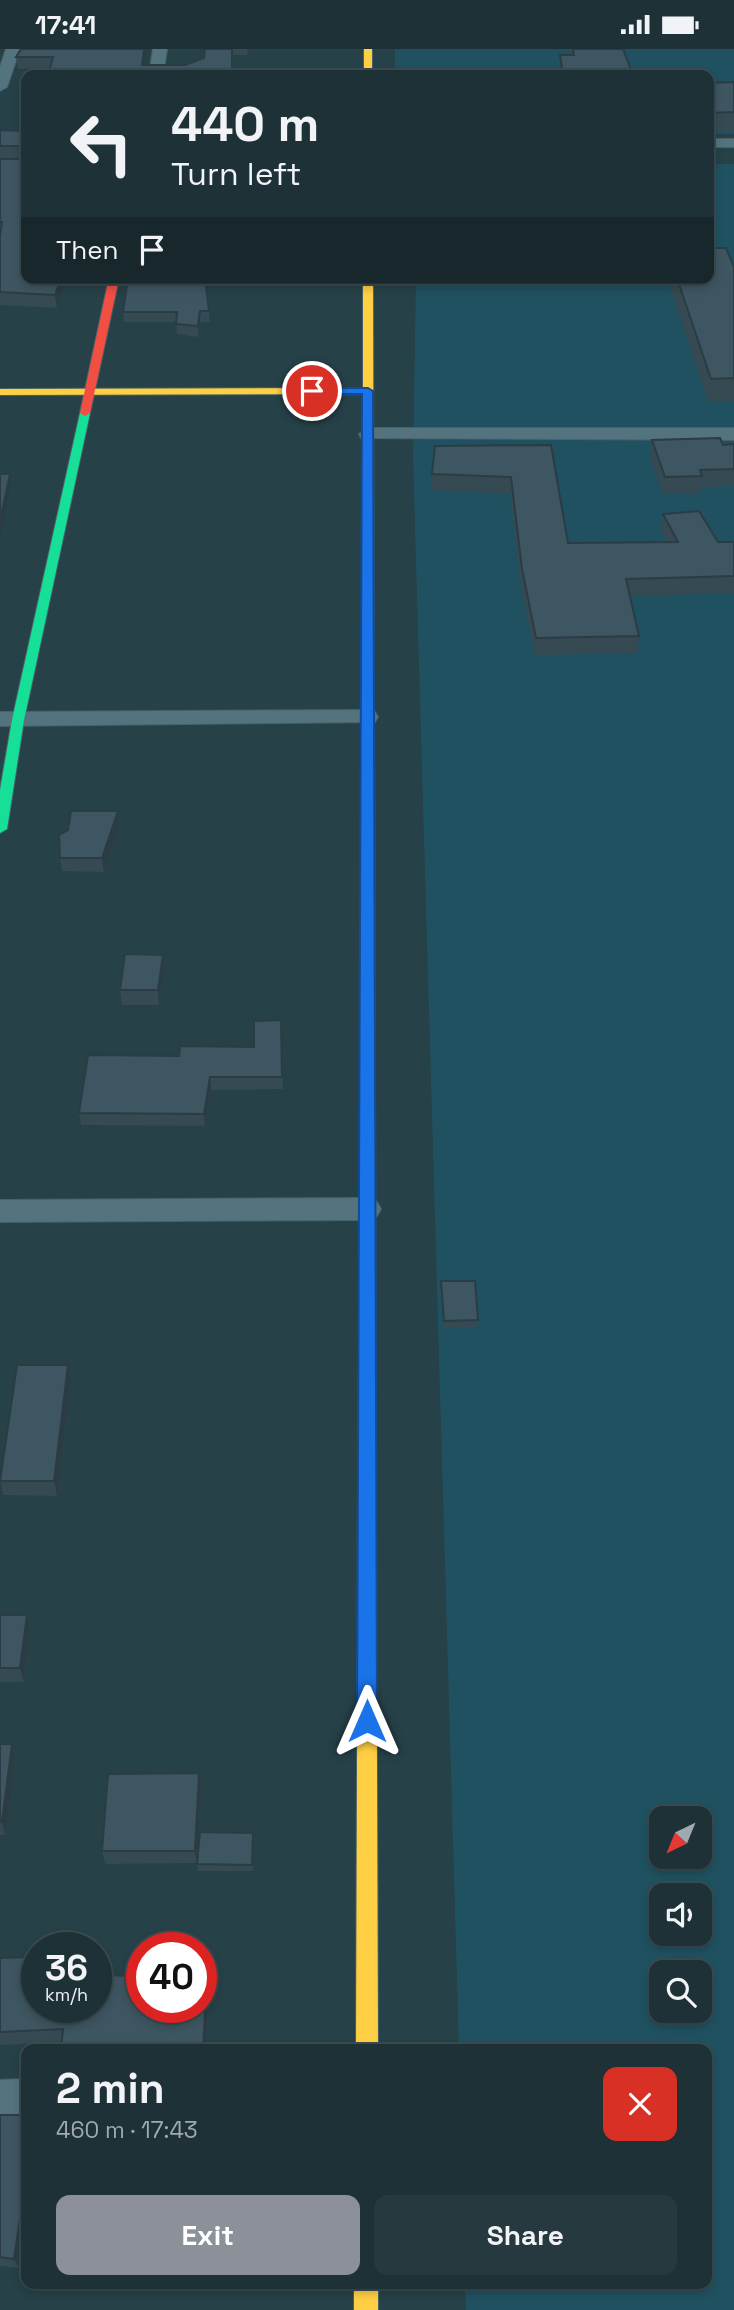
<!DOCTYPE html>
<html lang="en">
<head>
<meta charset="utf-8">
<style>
  body { margin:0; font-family:"Space Grotesk",sans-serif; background:#25393e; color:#f1f3f6; height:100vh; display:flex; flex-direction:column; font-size:26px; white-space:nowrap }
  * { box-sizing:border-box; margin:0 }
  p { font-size:23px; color:#a0a9ad }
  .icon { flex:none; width:38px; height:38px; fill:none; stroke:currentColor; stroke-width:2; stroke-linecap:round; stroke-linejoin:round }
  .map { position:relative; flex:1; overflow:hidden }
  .drawer { position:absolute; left:21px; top:1995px; width:691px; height:245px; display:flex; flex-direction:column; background:#1d3136; border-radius:14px; box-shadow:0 4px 10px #0003,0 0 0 2px #3b4c51 }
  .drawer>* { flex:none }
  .top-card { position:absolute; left:21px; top:21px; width:693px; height:214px; border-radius:14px; box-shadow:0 4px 10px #0003,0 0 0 2px #3b4c51; background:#1d3136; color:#f1f3f6; overflow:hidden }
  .needle { width:46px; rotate:223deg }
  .fabs { position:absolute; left:649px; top:1757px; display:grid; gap:14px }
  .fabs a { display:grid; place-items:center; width:63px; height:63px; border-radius:14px; background:#1d3136; box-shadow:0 4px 10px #0003,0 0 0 2px #3b4c51; font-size:35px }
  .speed { position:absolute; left:21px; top:1883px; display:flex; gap:14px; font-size:35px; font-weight:700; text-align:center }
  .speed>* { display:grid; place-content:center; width:91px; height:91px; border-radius:50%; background:#1d3136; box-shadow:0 4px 10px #0003,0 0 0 2px #3b4c51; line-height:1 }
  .speed small { font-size:18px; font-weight:400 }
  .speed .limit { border:10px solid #d22; background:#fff; color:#111 }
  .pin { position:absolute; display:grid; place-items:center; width:60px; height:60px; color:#fff; margin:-30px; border:4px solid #fff; border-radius:50%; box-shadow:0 2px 7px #0007 }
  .me { position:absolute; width:77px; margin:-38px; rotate:0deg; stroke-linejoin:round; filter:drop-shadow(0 0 5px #0008) }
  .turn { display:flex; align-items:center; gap:24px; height:147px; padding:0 35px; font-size:32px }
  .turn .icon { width:91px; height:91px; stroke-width:2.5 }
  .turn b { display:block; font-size:49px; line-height:60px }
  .then { display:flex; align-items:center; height:66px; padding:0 35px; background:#0003; gap:14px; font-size:26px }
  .round { display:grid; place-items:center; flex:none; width:74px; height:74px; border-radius:14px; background:#25393e }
  .head { display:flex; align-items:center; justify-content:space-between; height:119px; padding:0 35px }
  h1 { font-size:42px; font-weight:800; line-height:52px }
  .cta { display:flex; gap:14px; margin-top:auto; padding:14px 35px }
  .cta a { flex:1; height:80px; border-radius:14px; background:#8c9099; color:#fff; font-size:28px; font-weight:800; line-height:80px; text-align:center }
  .cta a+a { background:#25393e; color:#f1f3f6 }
  .status { display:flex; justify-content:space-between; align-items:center; height:49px; padding:0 35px; background:#1d3136; direction:ltr }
  .status svg { height:19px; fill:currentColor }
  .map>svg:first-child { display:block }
</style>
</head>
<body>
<div class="status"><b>17:41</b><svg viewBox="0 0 49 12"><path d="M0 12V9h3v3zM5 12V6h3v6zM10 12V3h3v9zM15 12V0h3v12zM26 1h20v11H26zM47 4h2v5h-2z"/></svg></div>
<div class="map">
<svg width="734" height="2261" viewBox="0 0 734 2261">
  <rect width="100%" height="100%" fill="#274148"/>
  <g fill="#205160" fill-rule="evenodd">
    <polygon points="395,0 734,0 734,85 709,85 709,26 395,26"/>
    <path d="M709 115H734V2261H466L465 2235H707V2000H459L413 409 416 229H709ZM662 1769H700V1808H662ZM662 1846H700V1885H662ZM662 1923H700V1962H662Z"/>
  </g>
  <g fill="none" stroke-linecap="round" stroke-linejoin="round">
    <g stroke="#496067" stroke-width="2">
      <g id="street">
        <polygon points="6,0 20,0 7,38 0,42 0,18"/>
        <polygon points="153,0 167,0 163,26 149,26"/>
        <rect x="709" y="90" width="25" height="8"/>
        <polygon points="368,379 734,379 734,391 361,389 359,385"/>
        <polygon points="367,661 375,663 378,668 375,673 0,677 0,663"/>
        <polygon points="367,1149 377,1153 381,1160 377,1167 367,1171 0,1173 0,1151"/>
        <polygon points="26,2030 26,2070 0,2071 0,2031"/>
      </g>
    </g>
    <g stroke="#496067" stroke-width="2">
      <g id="fast">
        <polygon points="85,361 90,364 24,671 7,780 0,784 0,741 12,671 80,364"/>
        <polygon points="368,1016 375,1021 376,1439 373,1444 367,1447 361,1444 358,1439 361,1021"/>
      </g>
    </g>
    <g stroke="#496067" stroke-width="2">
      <g id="slow">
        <rect x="364" y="0" width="8" height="26"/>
        <polygon points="363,229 373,229 374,658 368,662 362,658 363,345 0,346 0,340 363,339"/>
        <polygon points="367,1431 373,1434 376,1439 378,2000 356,2000 358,1439 361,1434"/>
        <rect x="354" y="2235" width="24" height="26"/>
      </g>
    </g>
    <g stroke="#496067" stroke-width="2">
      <g id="jam">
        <polygon points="109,229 119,229 90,364 85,367 80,364"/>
        <polygon points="368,654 374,658 375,1021 368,1026 361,1021 362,658"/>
      </g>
    </g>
    <use href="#street" fill="#53737e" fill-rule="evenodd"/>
    <use href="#fast" fill="#16e098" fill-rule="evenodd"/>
    <use href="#slow" fill="#ffcf43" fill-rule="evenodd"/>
    <use href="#jam" fill="#f24e42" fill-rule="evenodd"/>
  </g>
  <g fill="#354a53">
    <polygon points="21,0 144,16 185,16 204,9 205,0 248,0 247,6 233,6 233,26 48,26 50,19 18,20 16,8"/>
    <polygon points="568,0 623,0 633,26 560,26 560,6 569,6"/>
    <polygon points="734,33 734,82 709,82 709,34"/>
    <polygon points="0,81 26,82 26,229 67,229 57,259 0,256 0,110 25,110 25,109 0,109"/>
    <polygon points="734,218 734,352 708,353 667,229 709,229"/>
    <polygon points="128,229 207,229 206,236 210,273 200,273 198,288 177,285 176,273 124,273 123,263"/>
    <polygon points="652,391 723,396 734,395 734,437 701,438 700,444 663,445 650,408"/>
    <polygon points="551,396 568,494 667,493 661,482 663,465 718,493 734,493 734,544 630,547 639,587 637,604 535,606 521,537 510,445 431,441 432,425"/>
    <polygon points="118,762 120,775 104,823 62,822 60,809"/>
    <polygon points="164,921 159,956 122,956 120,941"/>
    <polygon points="281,971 283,1040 211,1041 205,1077 81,1076 79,1064 179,1007 254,998"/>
    <polygon points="441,1232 478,1271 477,1279 444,1279"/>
    <polygon points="68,1316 71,1331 57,1447 3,1446 0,1429"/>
    <polygon points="0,1566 30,1579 24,1633 0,1633"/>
    <polygon points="0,1695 12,1695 16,1708 5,1786 0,1786"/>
    <polygon points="199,1724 201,1737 197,1814 105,1815 102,1802"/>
    <polygon points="253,1784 253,1822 198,1822 197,1815"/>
    <polygon points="0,1909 36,1921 35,1926 209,1940 206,2000 61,2000 61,1993 0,1996"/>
    <polygon points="0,2066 26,2066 26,2165 19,2219 0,2217"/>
  </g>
  <g fill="#2b3c44">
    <polygon points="144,0 147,0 142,26 142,16"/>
    <polygon points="61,229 67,229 57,259 55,246"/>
    <polygon points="200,262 200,273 198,288 198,277"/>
    <polygon points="10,425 11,436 0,490 0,472"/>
    <polygon points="118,762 120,775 104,823 102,809"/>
    <polygon points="163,906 164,921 159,956 158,941"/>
    <polygon points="210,1028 211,1041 205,1077 204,1065"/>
    <polygon points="68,1316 71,1331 57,1447 54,1432"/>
    <polygon points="27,1566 30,1579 24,1633 20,1619"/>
    <polygon points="12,1695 16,1708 5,1786 2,1773"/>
    <polygon points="199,1724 201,1737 197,1814 195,1802"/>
    <polygon points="32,1908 36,1921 35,1939 31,1926"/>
    <polygon points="207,1927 209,1940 206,2000 203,2000"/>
    <polygon points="23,2149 26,2157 26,2165 19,2219 14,2210"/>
  </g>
  <g fill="#3e5661" stroke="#2b3c44" stroke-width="2">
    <polygon points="21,0 144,0 142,16 185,16 204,9 205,0 232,0 232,26 48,26 53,8 16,8"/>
    <polygon points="573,0 623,0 633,26 563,26 560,6 574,6"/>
    <polygon points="734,33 734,63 709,64 709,34"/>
    <polygon points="0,81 26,82 26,99 25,97 0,97"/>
    <polygon points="26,104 26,229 61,229 55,246 0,243 0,187 2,173 0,173 0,110 25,110"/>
    <polygon points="709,199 726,199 734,218 734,329 711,330 677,229 709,229"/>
    <polygon points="128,229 205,229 209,262 200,262 198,277 176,275 177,263 123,263"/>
    <polygon points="720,389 723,396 734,395 734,420 700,421 702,427 665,428 652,391"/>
    <polygon points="551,396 568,494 678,493 663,465 699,462 718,493 734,493 734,527 626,530 639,587 536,589 522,520 511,428 432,425 435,397"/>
    <polygon points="0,425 10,425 0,472"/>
    <polygon points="71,762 118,762 102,809 60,809 59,786 68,781"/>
    <polygon points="125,905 163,906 158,941 120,941"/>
    <polygon points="281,971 282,1028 210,1028 204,1065 79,1064 88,1006 179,1007 180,997 254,998 254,972"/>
    <polygon points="441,1232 475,1232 478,1271 444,1272"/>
    <polygon points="17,1316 68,1316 54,1432 0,1432"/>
    <polygon points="0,1566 27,1566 20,1619 0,1619"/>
    <polygon points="0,1695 12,1695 2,1773 0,1773"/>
    <polygon points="199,1724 195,1802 102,1802 108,1725"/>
    <polygon points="200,1783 253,1784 252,1816 197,1815"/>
    <polygon points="32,1908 31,1926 37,1926 37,1958 96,1958 96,1926 142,1927 142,1958 201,1958 201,1927 207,1927 203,2000 61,2000 63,1980 0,1983 0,1909"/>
    <polygon points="0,2066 26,2066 26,2150 23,2149 14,2210 0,2208"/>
  </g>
  <polygon fill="#1a73e8" stroke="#114b97" stroke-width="2" points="368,339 373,342 377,1672 374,1678 367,1681 360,1678 357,1672 362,345 312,345 307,342 312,339"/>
</svg>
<div class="fabs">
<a><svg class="needle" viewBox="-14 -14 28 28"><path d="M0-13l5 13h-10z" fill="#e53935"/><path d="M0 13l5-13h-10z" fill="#a0a9ad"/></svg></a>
<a><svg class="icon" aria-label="sound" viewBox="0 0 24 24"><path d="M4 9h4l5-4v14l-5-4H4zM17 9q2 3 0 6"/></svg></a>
<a><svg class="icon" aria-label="search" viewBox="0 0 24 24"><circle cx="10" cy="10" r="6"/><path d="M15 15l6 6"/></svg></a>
</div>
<div class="speed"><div>36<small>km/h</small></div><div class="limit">40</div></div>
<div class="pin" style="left:312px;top:342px;background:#d93025"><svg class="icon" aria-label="arrive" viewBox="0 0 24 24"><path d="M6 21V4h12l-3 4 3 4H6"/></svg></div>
<svg class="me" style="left:367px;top:1672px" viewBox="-20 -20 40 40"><path d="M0-17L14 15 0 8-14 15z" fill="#1a73e8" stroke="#fff" stroke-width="4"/></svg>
<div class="top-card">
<div class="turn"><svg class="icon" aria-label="left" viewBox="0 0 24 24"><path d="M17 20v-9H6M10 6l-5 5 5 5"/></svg><div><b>440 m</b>Turn left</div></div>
<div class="then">Then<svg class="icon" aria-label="arrive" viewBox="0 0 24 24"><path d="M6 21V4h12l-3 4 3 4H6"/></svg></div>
</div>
<section class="drawer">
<div class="head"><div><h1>2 min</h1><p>460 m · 17:43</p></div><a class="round" style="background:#d93025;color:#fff"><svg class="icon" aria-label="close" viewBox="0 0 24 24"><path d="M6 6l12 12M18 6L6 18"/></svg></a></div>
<div class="cta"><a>Exit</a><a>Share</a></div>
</section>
</div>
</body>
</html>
